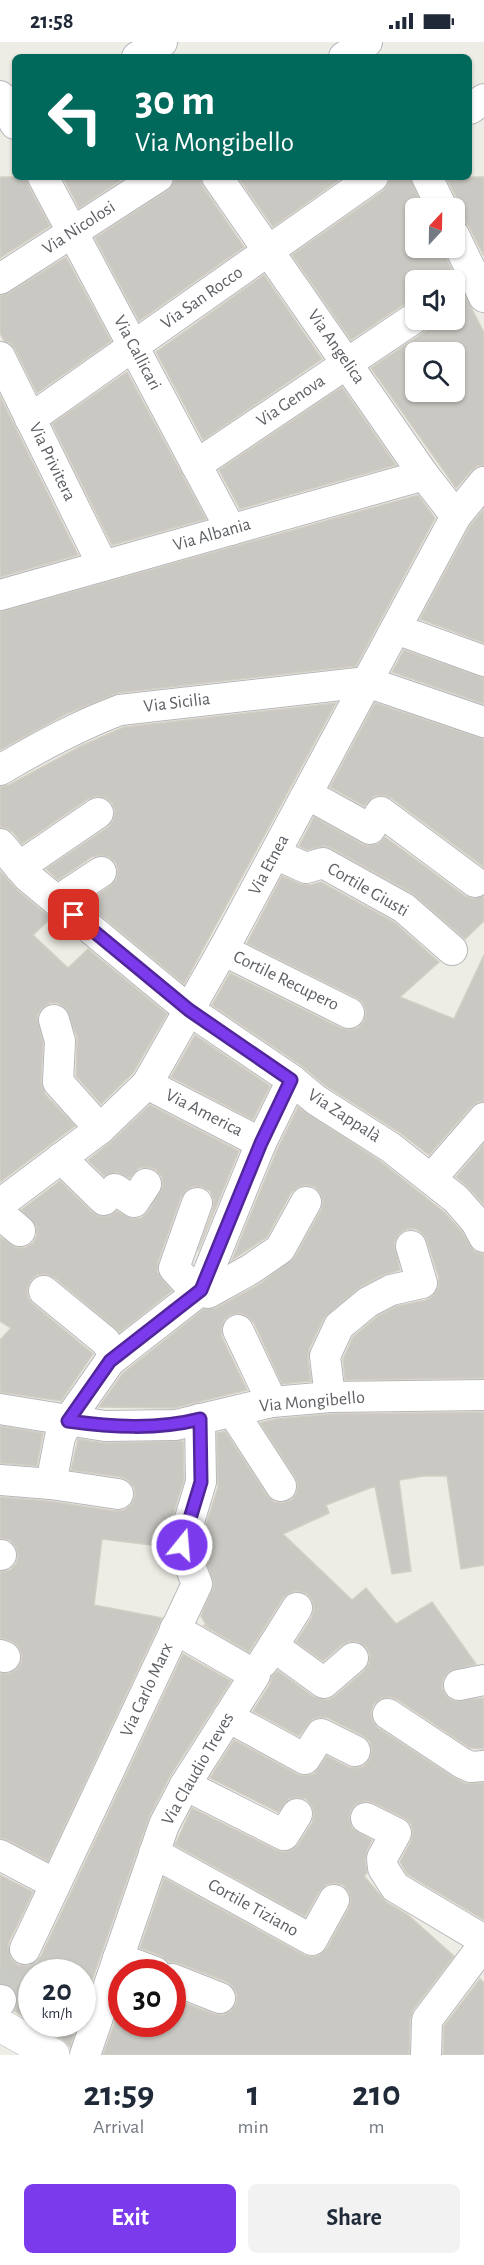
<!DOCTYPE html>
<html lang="en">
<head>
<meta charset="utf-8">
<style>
  body { margin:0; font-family:"Alegreya Sans",sans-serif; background:#f2f2f3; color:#1f2937; height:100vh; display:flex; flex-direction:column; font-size:22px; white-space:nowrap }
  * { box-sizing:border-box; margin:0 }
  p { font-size:20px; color:#747a83 }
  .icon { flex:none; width:33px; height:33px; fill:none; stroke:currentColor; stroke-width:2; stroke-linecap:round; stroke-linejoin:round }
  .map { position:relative; height:2013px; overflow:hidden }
  .drawer { display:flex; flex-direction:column; background:#fff; flex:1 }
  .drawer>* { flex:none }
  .hud { position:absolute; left:12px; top:12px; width:460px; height:126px; border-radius:9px; box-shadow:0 2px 4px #0004; background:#00695c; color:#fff; overflow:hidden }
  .needle { width:39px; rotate:22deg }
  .buttons { position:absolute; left:405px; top:156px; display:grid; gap:12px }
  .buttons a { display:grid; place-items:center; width:60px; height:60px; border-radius:9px; background:#fff; box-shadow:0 2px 4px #0004; font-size:30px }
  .speed { position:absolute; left:18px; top:1917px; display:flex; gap:12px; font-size:30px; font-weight:700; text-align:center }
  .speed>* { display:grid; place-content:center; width:78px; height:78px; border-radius:50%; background:#fff; box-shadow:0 2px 4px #0004; line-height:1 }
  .speed small { font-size:15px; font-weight:400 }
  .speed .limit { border:9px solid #d22; background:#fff; color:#111 }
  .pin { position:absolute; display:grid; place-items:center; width:51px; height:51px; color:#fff; margin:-26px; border-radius:12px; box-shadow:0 3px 9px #0006 }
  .me { position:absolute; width:66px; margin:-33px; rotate:17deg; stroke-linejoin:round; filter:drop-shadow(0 0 4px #0008) }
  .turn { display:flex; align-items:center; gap:21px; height:126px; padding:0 24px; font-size:27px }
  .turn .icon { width:78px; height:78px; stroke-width:2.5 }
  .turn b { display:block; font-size:42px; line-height:51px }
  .eta { display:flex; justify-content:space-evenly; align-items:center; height:102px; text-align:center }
  .eta b { font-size:36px; font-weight:700; line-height:42px }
  .cta { display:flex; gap:12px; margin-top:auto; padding:12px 24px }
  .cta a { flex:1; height:69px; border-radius:9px; background:#7c3aed; color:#fff; font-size:24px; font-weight:700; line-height:69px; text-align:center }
  .cta a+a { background:#f2f2f3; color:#1f2937 }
  .status { display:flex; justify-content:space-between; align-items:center; height:42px; padding:0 30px; background:#fff; direction:ltr }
  .status svg { height:16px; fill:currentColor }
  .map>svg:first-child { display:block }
</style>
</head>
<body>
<div class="status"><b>21:58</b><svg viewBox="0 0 49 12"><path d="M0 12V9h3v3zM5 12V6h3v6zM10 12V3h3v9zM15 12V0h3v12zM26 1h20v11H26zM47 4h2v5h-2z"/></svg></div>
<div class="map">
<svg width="484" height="2013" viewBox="0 0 484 2013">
  <rect width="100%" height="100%" fill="#eeede5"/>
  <g fill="#cac8c2" stroke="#d3cfc4" stroke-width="1.5" fill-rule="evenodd">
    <polygon points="0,135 26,135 28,143 50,184 0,216"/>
    <polygon points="63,135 126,135 79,166"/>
    <polygon points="181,135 200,135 203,145 244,205 139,279 95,196 167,149 174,139"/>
    <polygon points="238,135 343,135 273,185"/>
    <path d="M390 135H410L423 166H416V206H441L484 291V423L477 424 471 429 456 446 371 326 426 289 431 283 433 278H454V238H416V258L406 261 351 298 292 213 383 149 388 143ZM416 310H454V350H416Z"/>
    <polygon points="446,135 484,135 484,214 469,185 464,179 456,176 459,168 458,159"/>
    <polygon points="66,215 111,299 37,351 15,307 10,301 4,299 0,291 0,254 9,251"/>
    <polygon points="264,233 322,317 203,398 156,310"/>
    <polygon points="127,330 206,477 112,503 52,382"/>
    <polygon points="342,345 396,423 240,467 219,428"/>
    <polygon points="0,354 78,513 0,535"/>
    <polygon points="418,453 435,476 356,624 118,651 66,672 0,708 0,570"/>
    <polygon points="484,467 484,601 420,577 470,484"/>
    <polygon points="404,608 484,636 484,662 392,630"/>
    <polygon points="336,661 184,942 86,861 110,844 116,838 118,828 116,821 109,815 101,813 92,815 58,838 46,827 108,785 113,779 115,769 112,761 106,756 97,754 88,757 22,802 13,790 6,786 0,785 0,745 9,743 81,704 124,685"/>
    <polygon points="375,661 484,697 484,825 391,756 382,753 374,754 364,764 330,745"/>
    <polygon points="314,775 362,802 369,804 378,802 385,795 465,854 474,857 484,854 484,879 465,897 412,851 331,806 324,804 307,808 299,804"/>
    <polygon points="0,829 17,848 51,876 33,893 68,926 88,907 167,972 133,1031 101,1062 76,1034 77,995 66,966 58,961 50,961 42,966 37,974 43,1001 41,1040 45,1052 75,1084 0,1140"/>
    <polygon points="282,834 300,842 310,843 321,840 394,880 439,920 400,955 454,977 484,913 484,1059 478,1060 471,1065 429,1113 399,1090 326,1044 302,1024 212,963 230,931 341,986 351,988 358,986 364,979 366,969 363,961 357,956 247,901"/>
    <polygon points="195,993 270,1044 253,1078 171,1035"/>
    <polygon points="150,1063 239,1109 198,1209 213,1167 214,1158 210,1149 202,1145 194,1144 186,1148 181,1155 158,1220 157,1230 172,1249 120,1290 55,1236 46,1232 37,1233 31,1238 27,1246 28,1256 33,1262 93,1312 61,1359 0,1350 0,1298 11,1286 0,1279 0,1195 17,1206 26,1205 33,1201 37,1193 36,1184 21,1168 60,1139 92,1170 99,1174 109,1174 117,1169 133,1177 141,1176 148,1170 163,1144 162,1135 156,1128 148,1125 139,1126 129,1136 117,1130 104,1134 88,1118 112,1099"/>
    <polygon points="298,1065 380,1119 444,1170 462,1190 474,1209 484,1212 484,1336 345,1338 343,1317 353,1295 378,1274 397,1264 426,1258 433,1254 438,1246 439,1236 427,1199 423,1192 416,1187 407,1187 399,1192 394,1201 400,1228 383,1233 360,1245 324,1276 309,1307 308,1316 311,1339 282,1342 254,1281 247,1274 239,1271 230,1273 224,1278 221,1287 222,1295 247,1348 174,1366 99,1365 123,1331 204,1267 216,1266 260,1242 295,1215 321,1168 323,1160 320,1151 315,1145 306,1143 298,1145 291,1151 267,1195 232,1218 277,1108"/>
    <polygon points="484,1102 484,1163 469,1146 456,1135"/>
    <polygon points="484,1370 484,1523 461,1527 447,1434 424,1434 399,1438 411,1529 392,1532 375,1444 326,1463 329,1471 283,1492 352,1558 366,1546 396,1582 432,1560 476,1622 448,1630 443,1637 442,1646 446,1654 454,1659 484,1656 484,1707 470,1706 398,1658 390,1655 380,1657 373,1663 371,1672 373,1680 378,1686 453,1735 465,1741 484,1741 484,1878 407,1832 400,1820 411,1799 413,1790 411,1782 404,1776 374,1761 366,1759 356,1762 351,1768 349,1776 352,1786 372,1798 367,1808 365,1818 367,1831 364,1834 386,1860 408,1873 454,1914 413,1968 410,1978 409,2013 103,2013 122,1960 122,1982 172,1982 172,1956 214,1972 222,1973 231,1969 236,1962 237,1953 233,1945 227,1940 178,1921 169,1920 161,1914 140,1906 164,1836 304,1913 312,1915 320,1913 327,1906 349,1866 351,1858 349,1850 343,1843 334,1841 326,1843 319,1850 305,1875 175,1803 192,1766 276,1808 284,1810 292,1808 298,1803 312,1781 314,1773 312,1764 306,1757 298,1755 289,1757 278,1770 210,1736 234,1698 297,1732 304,1734 314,1732 327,1714 348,1725 357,1726 364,1724 370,1717 372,1709 370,1700 363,1694 328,1676 320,1675 312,1677 299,1694 253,1669 270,1642 272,1634 278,1629 314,1655 328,1658 335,1654 364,1629 369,1622 370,1613 366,1605 358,1600 350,1599 342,1603 323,1619 296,1600 312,1575 314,1567 312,1558 307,1552 297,1549 290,1551 283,1556 249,1610 203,1583 207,1584 201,1574 214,1542 200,1502 218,1445 217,1391 225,1389 267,1453 274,1460 282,1461 291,1458 296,1452 298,1443 295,1435 260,1381 275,1377 331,1372"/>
    <polygon points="0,1384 43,1391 37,1424 0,1421"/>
    <polygon points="78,1397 105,1401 183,1399 184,1438 165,1498 166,1509 172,1526 160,1504 102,1497 94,1563 162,1576 48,1819 8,1798 0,1796 0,1631 8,1632 16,1628 21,1621 22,1613 18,1604 11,1599 0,1596 0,1530 10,1528 16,1522 18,1514 16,1505 10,1498 0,1496 0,1455 49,1459 115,1469 124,1468 131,1463 135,1454 134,1445 128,1438 121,1435 71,1428"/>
    <polygon points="183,1612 231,1639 170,1734 149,1775 82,1967 82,1930 32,1930 32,1979 14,1969 18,1958 16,1949 9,1943 0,1941 0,1833 33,1850 9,1900 8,1908 11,1917 18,1923 27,1924 35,1921 41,1914"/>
    <polygon points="480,1937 484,1941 484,2013 443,2013 444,1984"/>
    <polygon points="35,1982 78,1982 70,2005 62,1997"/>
  </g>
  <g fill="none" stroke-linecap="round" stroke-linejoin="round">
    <polyline stroke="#cacac5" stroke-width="30" stroke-dasharray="30 15" stroke-linecap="butt" points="1,1958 25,1907"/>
    <g stroke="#b5b7bb" stroke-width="32">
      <g id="street">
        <polyline points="137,15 162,0"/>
        <polyline points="344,15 367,0"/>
        <polyline points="0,54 15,82"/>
        <polyline points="470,67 484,57"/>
        <polyline points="43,135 231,488"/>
        <polyline points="217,135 424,433 456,474"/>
        <polyline points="427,135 442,166"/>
        <polyline points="454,193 484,255"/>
        <polyline points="0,237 158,135"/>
        <polyline points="0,315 103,524"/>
        <polyline points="30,377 373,135"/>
        <polyline points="196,423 416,275"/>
        <polyline points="0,553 424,433"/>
        <polyline points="396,587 484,619"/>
        <path d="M0 728C39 705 77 684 120 668L367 640 484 680"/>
        <polyline points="307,752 370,787 381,770 475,840"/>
        <polyline points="0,802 28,835 189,968 292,1038 316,1058 390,1105 456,1157 476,1180 484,1195"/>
        <polyline points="275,812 306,826 323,821 404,866 452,908"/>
        <polyline points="19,825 98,771"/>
        <polyline points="57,859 101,830"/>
        <polyline points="223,908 349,971"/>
        <polyline points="54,978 60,999 58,1040 100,1087"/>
        <polyline points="147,1042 261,1101"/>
        <polyline points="61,1116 104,1158 115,1147 134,1160 146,1142"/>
        <polyline points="431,1137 484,1076"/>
        <polyline points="197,1161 174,1226 197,1251"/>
        <polyline points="0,1162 100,1087 147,1042 223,908 456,474 484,440"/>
        <polyline points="0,1172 20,1189"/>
        <polyline points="201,1248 208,1251 251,1227 280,1207 306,1160"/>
        <polyline points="44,1249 105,1299 116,1314"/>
        <polyline points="238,1288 272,1360"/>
        <polyline points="330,1355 325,1314 339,1284 368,1260 391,1248 422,1241 411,1204"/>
        <polyline points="0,1367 105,1384 176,1383 272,1360 330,1355 484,1353"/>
        <polyline points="233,1370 281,1444"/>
        <polyline points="0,1438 51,1442 60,1395 68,1379 110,1319 201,1248 261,1101 292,1038"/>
        <polyline points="51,1442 118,1452"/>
        <polyline points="0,1513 1,1513"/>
        <polyline points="273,1604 324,1641 353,1616"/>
        <polyline points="0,1613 5,1615"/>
        <polyline points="263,1620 297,1566"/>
        <polyline points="459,1643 484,1638"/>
        <polyline points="388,1672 462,1721 471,1725 484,1724"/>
        <polyline points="228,1675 305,1717 321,1692 355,1709"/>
        <polyline points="185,1743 284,1793 297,1772"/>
        <polyline points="366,1776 396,1791 382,1816 383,1826 395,1845 484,1898"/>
        <polyline points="154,1811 312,1898 334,1858"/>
        <polyline points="0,1813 55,1842"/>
        <polyline points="25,1907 197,1542 182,1503 201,1440 200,1377"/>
        <polyline points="118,1916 155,1930"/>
        <polyline points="172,1937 220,1956"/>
        <polyline points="0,1960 1,1958"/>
        <polyline points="85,2013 164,1783 185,1743 255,1633 175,1587"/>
        <polyline points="426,2013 427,1978 484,1902"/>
      </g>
    </g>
    <g stroke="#b4b7bc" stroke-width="34">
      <polyline id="secondary" points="0,1983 53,2013"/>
    </g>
    <use href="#street" stroke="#fff" stroke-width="30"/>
    <use href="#secondary" stroke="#fff" stroke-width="33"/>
  </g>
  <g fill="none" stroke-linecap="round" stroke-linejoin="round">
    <g stroke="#51269a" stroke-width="15">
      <path id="route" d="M74 873 189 968 291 1038 261 1101 201 1248 110 1319 68 1379C111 1385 157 1388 200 1377L201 1440 182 1503"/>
    </g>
    <use href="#route" stroke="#7c3aed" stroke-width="10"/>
  </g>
  <g text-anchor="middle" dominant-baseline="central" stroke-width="5" stroke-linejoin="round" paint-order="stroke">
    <g font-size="18" fill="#5d6065" stroke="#fff">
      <text transform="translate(79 186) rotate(-33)">Via Nicolosi</text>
      <text transform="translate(202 256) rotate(-35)">Via San Rocco</text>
      <text transform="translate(336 305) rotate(55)">Via Angelica</text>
      <text transform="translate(137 311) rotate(62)">Via Callicari</text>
      <text transform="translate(291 359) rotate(-34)">Via Genova</text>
      <text transform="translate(52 420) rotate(64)">Via Privitera</text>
      <text transform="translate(212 493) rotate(-16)">Via Albania</text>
      <text transform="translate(177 661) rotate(-7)">Via Sicilia</text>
      <text transform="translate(269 823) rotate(-62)">Via Etnea</text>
      <text transform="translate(368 848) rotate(30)">Cortile Giusti</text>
      <text transform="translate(286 939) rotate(26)">Cortile Recupero</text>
      <text transform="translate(204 1071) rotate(27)">Via America</text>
      <text transform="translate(344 1074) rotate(33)">Via Zappalà</text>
      <text transform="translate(312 1360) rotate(-5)">Via Mongibello</text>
      <text transform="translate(147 1648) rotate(-65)">Via Carlo Marx</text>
      <text transform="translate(198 1727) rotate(-60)">Via Claudio Treves</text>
      <text transform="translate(253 1866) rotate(29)">Cortile Tiziano</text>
    </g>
  </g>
</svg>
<div class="buttons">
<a><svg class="needle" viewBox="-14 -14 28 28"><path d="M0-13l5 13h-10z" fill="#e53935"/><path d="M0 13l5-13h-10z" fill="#747a83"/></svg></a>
<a><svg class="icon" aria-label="sound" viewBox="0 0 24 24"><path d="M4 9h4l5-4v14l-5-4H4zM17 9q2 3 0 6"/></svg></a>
<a><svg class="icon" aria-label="search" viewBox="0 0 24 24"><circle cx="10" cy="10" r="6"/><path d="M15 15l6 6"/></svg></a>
</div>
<div class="speed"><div>20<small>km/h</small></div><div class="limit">30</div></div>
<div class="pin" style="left:74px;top:873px;background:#d93025"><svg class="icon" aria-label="arrive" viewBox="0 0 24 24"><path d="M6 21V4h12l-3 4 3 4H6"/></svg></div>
<svg class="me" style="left:182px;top:1503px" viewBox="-20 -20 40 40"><circle r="17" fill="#7c3aed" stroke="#fff" stroke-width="3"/><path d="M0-11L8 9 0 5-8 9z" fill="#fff"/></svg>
<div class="hud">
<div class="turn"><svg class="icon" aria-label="left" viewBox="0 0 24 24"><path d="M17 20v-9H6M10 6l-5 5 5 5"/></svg><div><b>30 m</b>Via Mongibello</div></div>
</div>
</div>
<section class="drawer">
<div class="eta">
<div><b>21:59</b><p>Arrival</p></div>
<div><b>1</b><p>min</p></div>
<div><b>210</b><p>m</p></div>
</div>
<div class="cta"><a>Exit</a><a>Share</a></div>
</section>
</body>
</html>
